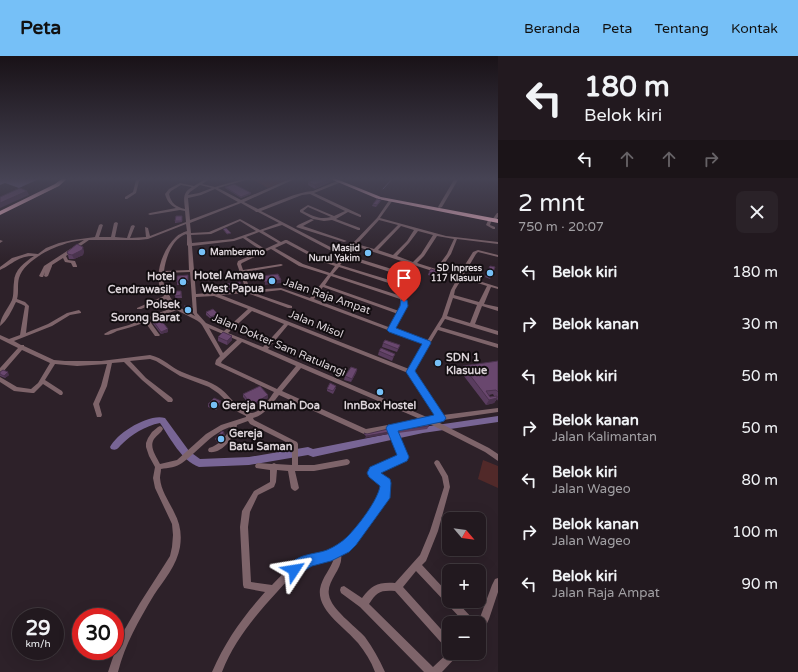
<!DOCTYPE html>
<html lang="id">
<head>
<meta charset="utf-8">
<style>
  body { margin:0; font-family:"Varela Round",sans-serif; background:#2a2228; color:#f1f3f6; height:100vh; display:flex; flex-direction:column; font-size:15px; white-space:nowrap }
  * { box-sizing:border-box; margin:0 }
  p { font-size:13px; color:#a2a0a4 }
  .icon { flex:none; width:22px; height:22px; fill:none; stroke:currentColor; stroke-width:2; stroke-linecap:round; stroke-linejoin:round }
  .map { position:relative; flex:1; overflow:hidden }
  .drawer { display:flex; flex-direction:column; background:#22191f; width:300px }
  .drawer>* { flex:none }
  .banner { background:#22191f; color:#f1f3f6; overflow:hidden }
  .needle { width:26px; rotate:119deg }
  .fabs { position:absolute; left:442px; top:456px; display:grid; gap:8px }
  .fabs a { display:grid; place-items:center; width:44px; height:44px; border-radius:8px; background:#22191f; box-shadow:0 4px 16px #0002,0 0 0 1px #3f383d; font-size:20px }
  .speed { position:absolute; left:12px; top:552px; display:flex; gap:8px; font-size:20px; font-weight:700; text-align:center }
  .speed>* { display:grid; place-content:center; width:52px; height:52px; border-radius:50%; background:#22191f; box-shadow:0 4px 16px #0002,0 0 0 1px #3f383d; line-height:1 }
  .speed small { font-size:10px; font-weight:400 }
  .speed .limit { border:6px solid #d22; background:#fff; color:#111 }
  .pin { position:absolute; display:grid; place-items:center; width:34px; height:34px; color:#fff; margin:-41px -17px; border-radius:50% 50% 50% 0; rotate:-45deg; box-shadow:0 0 4px #0007 }
  .pin .icon { rotate:45deg }
  .me { position:absolute; width:44px; margin:-22px; rotate:57deg; stroke-linejoin:round; filter:drop-shadow(0 0 3px #0008) }
  .turn { display:flex; align-items:center; gap:14px; height:84px; padding:0 20px; font-size:18px }
  .turn .icon { width:52px; height:52px; stroke-width:2.5 }
  .turn b { display:block; font-size:28px; line-height:34px }
  .lanes { display:flex; align-items:center; height:38px; padding:0 20px; background:#0003; justify-content:center; gap:20px; direction:ltr }
  .lanes .off { opacity:.35 }
  .round { display:grid; place-items:center; flex:none; width:42px; height:42px; border-radius:8px; background:#2a2228 }
  .head { display:flex; align-items:center; justify-content:space-between; height:68px; padding:0 20px }
  h1 { font-size:24px; font-weight:600; line-height:30px }
  ul { padding:0; list-style:none }
  li { display:flex; align-items:center; gap:12px; height:52px; padding:0 20px }
  li div { flex:1 }
  li b { display:block; font-size:15px }
  li em { font-style:normal }
  header { display:flex; align-items:center; gap:24px; box-sizing:border-box; height:56px; padding:0 20px; background:#76c0f7; color:#111 }
  header strong { font-size:19px }
  nav { display:flex; gap:22px; margin-inline-start:auto; font-size:14px }
  main { display:flex; flex:1; min-height:0 }
  .map>svg:first-child { display:block }
</style>
</head>
<body>
<header>
<strong>Peta</strong>
<nav><a>Beranda</a><a>Peta</a><a>Tentang</a><a>Kontak</a></nav>
</header>
<main>
<div class="map">
<svg width="498" height="616" viewBox="0 0 498 616">
  <rect width="100%" height="100%" fill="#2d2129"/>
  <g fill="#512929">
    <polygon points="255,122 294,122 268,132 251,123"/>
    <polygon points="483,404 498,410 498,432 478,423"/>
  </g>
  <polygon fill="#786595" points="0,122 41,122 19,132 5,127 0,129"/>
  <g fill="none" stroke-linecap="round" stroke-linejoin="round">
    <polyline stroke="#786595" stroke-width="1" points="383,133 393,122"/>
    <path fill="#786595" fill-rule="evenodd" d="M498 360V366L423 377 313 401 308 399 249 409 199 411C181 404 171 383 160 367 145 370 132 378 121 389 118 392 117 395 111 393L110 391C117 377 149 357 165 362L189 395 200 403 249 401 308 391 313 393 423 371Z"/>
    <g fill="#7e646a" fill-rule="evenodd">
      <polygon points="140,122 145,122 139,125 136,137 127,143 125,143 125,141 133,136 136,124"/>
      <path d="M207 122H211L202 128 215 131 247 122H253L218 132 241 144 292 122H297L244 146 258 153C275 147 296 136 313 135L337 125H339V127L314 137 361 159V161H360L348 156 336 163 360 172V174H358L332 164 324 165 313 163 300 156V154L308 149 334 160 345 155 310 138 302 139 261 155 344 198 353 187 377 162 390 143H391L393 144 380 162 446 180 498 186V188L457 183 451 198 440 214 458 220 473 196 478 194 498 199V201L478 196 476 198 463 220 498 231V233L491 231 484 248 498 251V255L482 250 475 268 498 275V279L445 263 440 271 498 288V292L438 274 413 316 443 359 498 352V356L436 365 489 392 498 398V405L485 396 428 367 395 373 406 401 405 403 377 417C381 419 388 423 388 427 393 447 357 488 341 498 344 513 326 524 329 539 331 553 355 570 365 581 373 592 379 603 385 616H375C371 605 365 596 358 587 346 572 317 555 320 533 322 521 331 513 334 502 325 505 315 505 307 509 295 515 286 526 277 536 255 560 234 585 222 616H212C226 584 242 562 265 536L244 532 243 529 240 471 242 455 254 435 270 426V414L256 412 255 410 256 408 258 407 272 408 274 407 276 408 292 409V389L250 368 248 365 237 369C235 381 222 398 209 396L208 394 209 392C219 389 227 381 230 371 210 378 199 395 182 407 177 411 168 412 161 413 161 416 160 419 160 422 161 435 169 445 174 456 180 467 182 478 180 491 177 509 164 524 154 539 139 564 125 588 118 616H108L112 604 122 578 140 547 165 508 170 500 172 491 173 479 172 468 155 432 153 422 155 411 149 400 146 391V387L148 382 152 376 158 371 160 370 162 371 163 373C161 377 157 379 154 383 149 391 156 400 160 408L177 404 206 378 221 369 246 361V360L238 356 218 337 209 331 180 320 156 305 150 303 130 305 146 322 172 342 173 344 172 346H168L142 324 124 306 112 307 107 330 99 348 102 359 101 361H97L93 348 101 330 107 308 77 310 55 308 45 324 62 335 63 337 62 339H60L43 328 34 337H32L14 335 0 326V321L17 331 31 333 38 327 50 307 22 294 2 317 0 318V312L18 292 0 283V279L9 283 20 279 25 250 21 248 16 246C12 254 7 265 0 270 0 261 8 253 12 244 14 239 13 233 14 226 14 214 25 206 34 200 18 200 13 208 0 214V211L12 202 22 199 28 197 38 198 46 192 59 187 73 184 95 181 99 169 101 168 103 169 99 181H111L114 167 116 166 118 167 115 181 127 182 131 170 133 169 135 170 130 182 146 181 145 171 148 172 150 180 186 166 185 155 180 154 150 159 148 158 150 157 176 152C170 149 167 145 165 138L169 133 180 127 194 130ZM181 129 192 131C182 137 184 143 185 153 176 151 171 147 169 138L171 135ZM200 129 212 132 199 137 188 139 190 136ZM215 133 238 146 190 164 188 142 201 139ZM241 147 255 155 256 156H258L279 167 260 174 240 163 209 176 191 177 190 167ZM308 151 331 161C320 164 313 160 303 155ZM379 164 398 169 374 193 357 188ZM240 165 256 175 233 183 192 187 191 179 211 178ZM186 168 187 175C182 177 179 178 176 181 164 192 156 213 159 228 160 232 162 236 164 240L137 252V253H141L166 243 174 251 146 262H143V263L129 269 111 274 104 278 105 279C110 279 113 277 117 275 127 272 136 270 145 266L155 280H159L160 279 159 278 149 264 177 254C184 259 198 263 202 269L220 300 216 304 215 308 216 309 274 336C270 342 261 356 252 357 241 357 230 340 221 333 210 324 195 322 182 316 170 311 164 302 150 299L101 305H65L54 304 24 290V289H21L14 285 52 270 70 259 81 257V256L79 254 67 257 48 268 26 277 29 250 25 246 17 243C19 236 17 229 19 222 23 207 48 193 62 189 69 186 76 185 84 184L44 210 39 220 41 221H43L45 216 44 220 46 221 48 220 52 210V209L63 202 65 206 71 207 73 211H77V210L75 205 68 204 66 200 89 184H139L148 183ZM282 169 341 200H342L337 208 322 203 287 184H285L281 186 263 175ZM401 170 414 174 407 185 393 199 378 194ZM418 175 433 179 421 198 413 206 397 200 409 187ZM259 176 278 187 265 193 246 181ZM186 178 187 179V189L188 190 189 214 164 215C166 201 172 183 186 178ZM437 180 454 183 447 198 436 213 417 207 424 200ZM243 182 262 195 238 205 237 208 246 234 196 238 192 190 234 185ZM286 187 320 205 335 210 330 217 303 208 275 192ZM355 190 457 223 451 234 442 261 427 285 395 273 406 250 404 242 414 221V220L347 199ZM271 193 299 210 328 219 310 242 281 232 250 234 244 216 281 210 283 209 281 208 243 214 241 208 242 207ZM346 202 409 222 406 229 340 209ZM339 211 404 232 401 240 333 218ZM190 216 193 257 195 260C185 255 176 250 170 241V240C164 235 163 225 163 217ZM331 220 400 243 402 250 399 255 325 229ZM462 222 487 230 479 246 454 239 455 234ZM323 231 398 258 391 272 314 243ZM281 234 425 288 409 313 221 239 247 237 288 252H292V250L254 237ZM214 240 248 253 224 275 206 267 197 257 196 241ZM453 242 477 249 470 267 447 260ZM252 255 284 268 263 291 228 277ZM288 269 408 317 437 360 429 362 268 293ZM209 272 211 273 237 284 223 297ZM242 286 296 310 277 333 221 307 222 305ZM301 312 420 363 366 373 282 335ZM279 339 366 379 389 374 399 400 372 413 370 417 371 419 381 428C381 434 380 438 378 443 371 459 349 486 334 494 330 496 324 496 319 497 313 498 307 500 302 503 290 509 281 520 272 529L251 526 248 471 250 456 258 439 274 431 276 426 277 414 288 415 291 432 293 434 295 435 297 434 299 432 295 415H314L347 409 349 408 350 406 349 404 347 403 314 409H298V388L297 386 254 364 253 362C265 359 272 348 279 339Z"/>
      <polygon points="455,122 459,122 442,151 439,152 438,151"/>
      <polygon points="497,157 498,157 498,161 495,165 493,165 492,164"/>
      <polygon points="489,162 492,163 490,169 495,171 495,173 493,173 486,169"/>
      <polygon points="311,163 314,164 303,170 347,185 344,186 296,171 298,169"/>
      <polygon points="0,184 3,185 0,187"/>
      <path d="M437 404 439 405 448 420 450 431 438 475 426 505 422 509 449 538V545H456L474 564 475 567H465L416 515 403 531 449 582V593L446 592 395 535C380 534 377 536 369 548L433 611 449 596V597H459L457 600 442 616H424L360 551 341 537 340 534 341 531 344 530 362 542C372 529 378 526 395 527L420 499 430 475 444 431 442 421 434 407 435 405Z"/>
      <polygon points="498,522 498,536 489,563 482,578 479,579 478,567 492,529 495,523"/>
    </g>
    <g fill="#fabbcb" fill-rule="evenodd">
      <polygon points="63,122 68,122 59,130 0,159 0,155 55,128"/>
      <polygon points="328,122 334,122 381,141 498,163 498,167 378,143"/>
    </g>
  </g>
  <g fill="#5a3d5f" fill-rule="evenodd">
    <polygon points="333,122 332,125 315,133 308,129 308,126"/>
    <polygon points="225,131 251,138 241,142 225,132"/>
    <polygon points="381,144 380,146 376,151 372,150 373,148"/>
    <polygon points="182,161 182,166 175,167 175,165"/>
    <polygon points="84,195 83,199 74,203 69,203 67,196"/>
    <polygon points="363,196 372,197 369,200 363,198"/>
    <polygon points="490,210 495,211 490,223 485,221"/>
    <polygon points="429,216 436,218 434,221 428,219"/>
    <polygon points="188,219 188,228 177,229 177,226"/>
    <polygon points="219,229 242,230 242,233 220,235"/>
    <polygon points="175,235 181,235 182,242 175,242"/>
    <polygon points="184,250 191,250 191,256 185,253"/>
    <polygon points="206,256 218,260 211,263 206,259"/>
    <polygon points="151,262 168,276 161,278 151,265"/>
    <polygon points="218,281 232,284 227,289 218,285"/>
    <polygon points="383,287 400,289 397,296 382,291"/>
    <polygon points="379,295 395,298 392,305 378,299"/>
    <path d="M498 305V345L497 343 494 347 486 349 460 315 463 310ZM493 338 494 340 490 341 489 339Z"/>
    <polygon points="357,313 356,317 351,326 344,324 345,320"/>
    <polygon points="0,316 9,319 5,322 0,320"/>
    <polygon points="336,332 333,338 327,335 327,333"/>
    <polygon points="243,338 268,342 252,351 243,341"/>
    <polygon points="221,347 216,354 208,351 208,348"/>
    <polygon points="429,370 427,373 398,377 397,374 398,371"/>
  </g>
  <g fill="#4a324d">
    <polygon points="333,122 332,125 315,133 315,129"/>
    <polygon points="27,135 29,139 0,152 0,147"/>
    <polygon points="251,137 251,138 241,142 241,141"/>
    <polygon points="83,191 84,195 83,199 74,203 72,199"/>
    <polygon points="281,224 281,227 265,229 265,226"/>
    <polygon points="218,258 218,260 211,263 211,261"/>
    <polygon points="168,273 168,276 161,278 161,276"/>
    <polygon points="232,280 232,284 227,289 227,285"/>
    <polygon points="357,313 356,317 351,326 352,323"/>
    <polygon points="8,316 9,319 5,322 4,320"/>
    <polygon points="268,339 268,342 252,351 252,349"/>
    <polygon points="497,342 494,347 486,349 489,344"/>
    <polygon points="221,345 221,347 216,354 216,351"/>
    <polygon points="224,376 225,379 217,387 216,384"/>
    <polygon points="389,376 389,378 365,382 366,380"/>
  </g>
  <g fill="#69476e" stroke="#4a324d">
    <polygon points="318,122 322,124 327,122 333,122 315,129 308,126"/>
    <polygon points="234,128 251,137 241,141 225,131"/>
    <polygon points="20,132 27,135 0,147 0,141"/>
    <polygon points="377,143 381,144 377,149 373,148"/>
    <polygon points="176,160 182,160 182,165 175,165"/>
    <polygon points="226,172 231,177 227,178 223,173"/>
    <polygon points="77,188 83,191 82,194 72,199 68,198 67,196"/>
    <polygon points="366,193 373,195 370,198 363,196"/>
    <polygon points="490,210 495,211 492,219 486,218"/>
    <polygon points="431,213 437,215 435,218 429,216"/>
    <polygon points="278,218 281,224 265,226 262,220"/>
    <polygon points="188,219 188,225 177,226 177,220"/>
    <polygon points="240,226 242,230 220,232 219,229"/>
    <polygon points="175,235 181,235 181,239 175,240"/>
    <polygon points="184,250 191,250 191,254"/>
    <polygon points="213,253 218,258 211,261 206,256"/>
    <polygon points="158,260 168,273 161,276 151,262"/>
    <polygon points="223,276 232,280 227,285 218,281"/>
    <polygon points="385,284 400,289 398,293 383,287"/>
    <polygon points="381,292 395,298 393,301 379,295"/>
    <polygon points="498,305 498,336 496,334 486,335 490,341 497,340 497,342 489,344 463,310"/>
    <polygon points="351,311 357,313 352,323 345,320"/>
    <polygon points="3,314 8,316 4,320 0,318 0,316"/>
    <polygon points="330,327 336,330 333,335 327,333"/>
    <polygon points="260,330 268,339 252,349 243,338"/>
    <polygon points="214,342 221,345 216,351 208,348"/>
    <polygon points="427,366 429,370 400,374 398,371"/>
    <polygon points="388,373 389,376 366,380 364,377 367,378"/>
    <polygon points="222,375 224,376 221,381 216,384 215,383"/>
  </g>
  <linearGradient id="sky" x2="0" y2="1"><stop stop-color="#191217"/><stop offset="0.59" stop-color="#464354"/><stop offset="1" stop-color="#464354" stop-opacity="0"/></linearGradient>
  <rect width="498" height="208" fill="url(#sky)"/>
  <path fill="#1a73e8" stroke="#114b97" d="M401 244H407L408 250 396 272 430 285 431 287 415 315 446 362 444 365 441 366 398 375 409 401 407 405 381 417 390 423 391 427 390 442 356 489 349 496 331 505 312 510 294 521 289 519 287 514C294 497 314 499 327 494 334 491 342 486 347 481 358 470 378 444 380 430L369 421 367 417 370 411 397 399 386 372 388 369 434 359 406 316 422 288 389 276 387 274 400 250Z"/>
  <g fill="#76c0f7" stroke="#120d10" stroke-width="1.5">
    <circle cx="202" cy="196" r="4"/>
    <circle cx="368" cy="197" r="4"/>
    <circle cx="490" cy="217" r="4"/>
    <circle cx="272" cy="225" r="4"/>
    <circle cx="183" cy="226" r="4"/>
    <circle cx="188" cy="254" r="4"/>
    <circle cx="438" cy="307" r="4"/>
    <circle cx="380" cy="336" r="4"/>
    <circle cx="214" cy="349" r="4"/>
    <circle cx="221" cy="383" r="4"/>
  </g>
  <g text-anchor="middle" dominant-baseline="central" stroke-width="4" stroke-linejoin="round" paint-order="stroke">
    <g font-size="9" font-weight="bold" fill="#dcd4d9" stroke="#120d10" text-anchor="end">
      <text x="360" y="192">Masjid<tspan x="360" dy="10">Nurul Yakim</tspan></text>
      <text x="210" y="196" text-anchor="start">Mamberamo</text>
      <text x="482" y="212">SD Inpress<tspan x="482" dy="10">117 Klasuur</tspan></text>
    </g>
    <g font-size="11" font-weight="bold" fill="#dcd4d9" stroke="#120d10" text-anchor="end">
      <text x="264" y="219">Hotel Amawa<tspan x="264" dy="13">West Papua</tspan></text>
      <text x="175" y="220">Hotel<tspan x="175" dy="13">Cendrawasih</tspan></text>
      <text x="180" y="248">Polsek<tspan x="180" dy="13">Sorong Barat</tspan></text>
      <text x="446" y="301" text-anchor="start">SDN 1<tspan x="446" dy="13">Klasuue</tspan></text>
      <text x="222" y="349" text-anchor="start">Gereja Rumah Doa</text>
      <text x="380" y="349" text-anchor="middle">InnBox Hostel</text>
      <text x="229" y="377" text-anchor="start">Gereja<tspan x="229" dy="13">Batu Saman</tspan></text>
    </g>
    <g font-size="11" fill="#dcd4d9" stroke="#120d10">
      <text transform="translate(327 240) rotate(19)">Jalan Raja Ampat</text>
      <text transform="translate(316 268) rotate(22)">Jalan Misol</text>
      <text transform="translate(279 289) rotate(23)">Jalan Dokter Sam Ratulangi</text>
    </g>
  </g>
</svg>
<div class="fabs">
<a><svg class="needle" viewBox="-14 -14 28 28"><path d="M0-13l5 13h-10z" fill="#e53935"/><path d="M0 13l5-13h-10z" fill="#a2a0a4"/></svg></a>
<a>+</a>
<a>−</a>
</div>
<div class="speed"><div>29<small>km/h</small></div><div class="limit">30</div></div>
<div class="pin" style="left:404px;top:246px;background:#d93025"><svg class="icon" aria-label="arrive" viewBox="0 0 24 24"><path d="M6 21V4h12l-3 4 3 4H6"/></svg></div>
<svg class="me" style="left:294px;top:514px" viewBox="-20 -20 40 40"><path d="M0-17L14 15 0 8-14 15z" fill="#1a73e8" stroke="#fff" stroke-width="4"/></svg>
</div>
<section class="drawer">
<div class="banner">
<div class="turn"><svg class="icon" aria-label="left" viewBox="0 0 24 24"><path d="M17 20v-9H6M10 6l-5 5 5 5"/></svg><div><b>180 m</b>Belok kiri</div></div>
<div class="lanes"><svg class="icon" aria-label="left" viewBox="0 0 24 24"><path d="M17 20v-9H6M10 6l-5 5 5 5"/></svg><svg class="icon off" aria-label="ahead" viewBox="0 0 24 24"><path d="M12 20V5M6 11l6-6 6 6"/></svg><svg class="icon off" aria-label="ahead" viewBox="0 0 24 24"><path d="M12 20V5M6 11l6-6 6 6"/></svg><svg class="icon off" aria-label="right" viewBox="0 0 24 24"><path d="M7 20v-9h11M14 6l5 5-5 5"/></svg></div>
</div>
<div class="head"><div><h1>2 mnt</h1><p>750 m · 20:07</p></div><a class="round"><svg class="icon" aria-label="close" viewBox="0 0 24 24"><path d="M6 6l12 12M18 6L6 18"/></svg></a></div>
<ul>
<li><svg class="icon" aria-label="left" viewBox="0 0 24 24"><path d="M17 20v-9H6M10 6l-5 5 5 5"/></svg><div><b>Belok kiri</b></div><em>180 m</em></li>
<li><svg class="icon" aria-label="right" viewBox="0 0 24 24"><path d="M7 20v-9h11M14 6l5 5-5 5"/></svg><div><b>Belok kanan</b></div><em>30 m</em></li>
<li><svg class="icon" aria-label="left" viewBox="0 0 24 24"><path d="M17 20v-9H6M10 6l-5 5 5 5"/></svg><div><b>Belok kiri</b></div><em>50 m</em></li>
<li><svg class="icon" aria-label="right" viewBox="0 0 24 24"><path d="M7 20v-9h11M14 6l5 5-5 5"/></svg><div><b>Belok kanan</b><p>Jalan Kalimantan</p></div><em>50 m</em></li>
<li><svg class="icon" aria-label="left" viewBox="0 0 24 24"><path d="M17 20v-9H6M10 6l-5 5 5 5"/></svg><div><b>Belok kiri</b><p>Jalan Wageo</p></div><em>80 m</em></li>
<li><svg class="icon" aria-label="right" viewBox="0 0 24 24"><path d="M7 20v-9h11M14 6l5 5-5 5"/></svg><div><b>Belok kanan</b><p>Jalan Wageo</p></div><em>100 m</em></li>
<li><svg class="icon" aria-label="left" viewBox="0 0 24 24"><path d="M17 20v-9H6M10 6l-5 5 5 5"/></svg><div><b>Belok kiri</b><p>Jalan Raja Ampat</p></div><em>90 m</em></li>
</ul>
</section>
</main>
</body>
</html>
